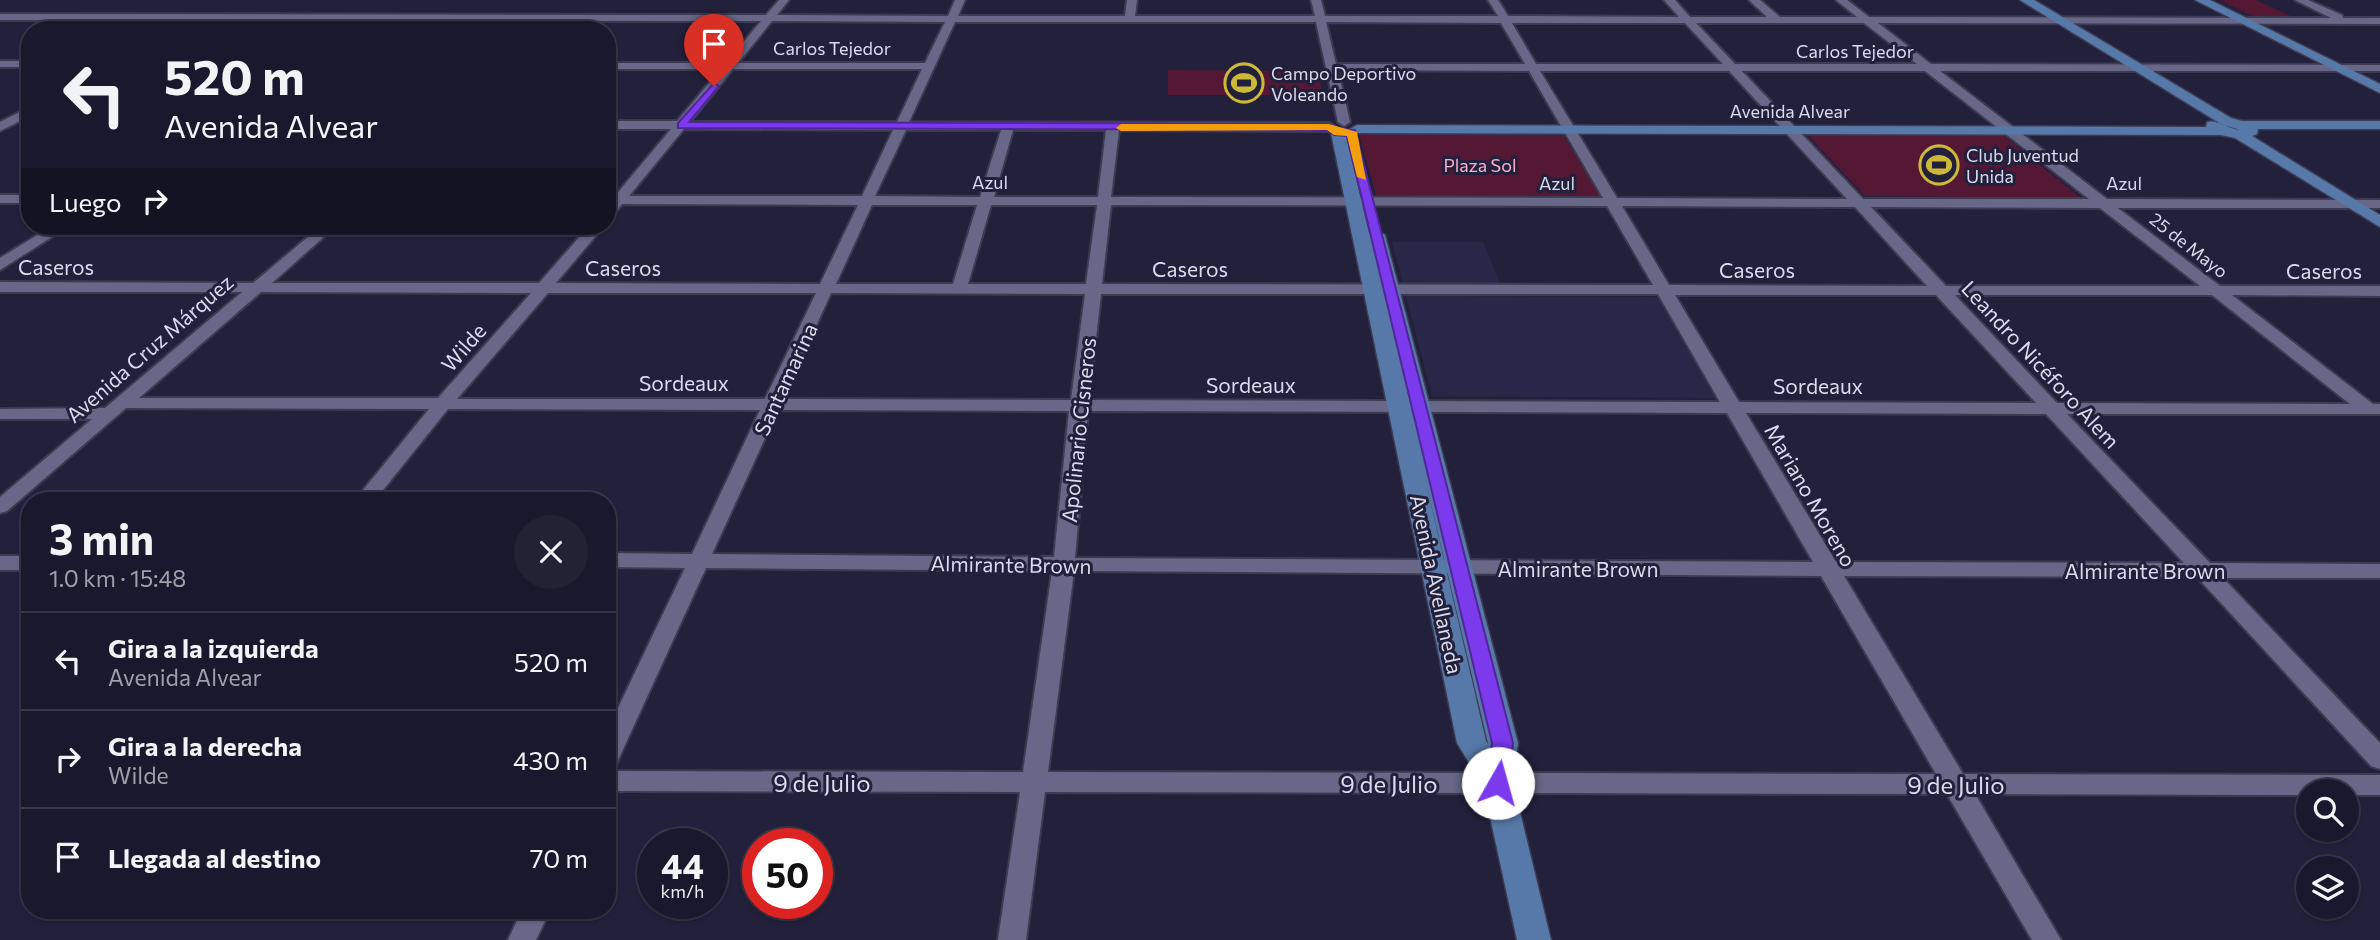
<!DOCTYPE html>
<html lang="es">
<head>
<meta charset="utf-8">
<style>
  body { margin:0; font-family:Commissioner,sans-serif; background:#232134; color:#f1f3f6; height:100vh; display:flex; flex-direction:column; font-size:26px; white-space:nowrap }
  * { box-sizing:border-box; margin:0 }
  p { font-size:23px; color:#9fa0a9 }
  .icon { flex:none; width:38px; height:38px; fill:none; stroke:currentColor; stroke-width:2; stroke-linecap:round; stroke-linejoin:round }
  .map { position:relative; flex:1; overflow:hidden }
  .panel { position:absolute; left:21px; top:492px; width:595px; height:427px; display:flex; flex-direction:column; background:#1a182c; border-radius:28px; box-shadow:0 2px 5px #0004,0 0 0 2px #383748 }
  .panel>* { flex:none }
  .hud { position:absolute; left:21px; top:21px; width:595px; height:214px; border-radius:28px; box-shadow:0 2px 5px #0004,0 0 0 2px #383748; background:#1a182c; color:#f1f3f6; overflow:hidden }
  .controls { position:absolute; left:2296px; top:779px; display:grid; gap:14px }
  .controls a { display:grid; place-items:center; width:63px; height:63px; border-radius:50%; background:#1a182c; box-shadow:0 2px 5px #0004,0 0 0 2px #383748; font-size:35px }
  .speed { position:absolute; left:637px; top:828px; display:flex; gap:14px; font-size:35px; font-weight:700; text-align:center }
  .speed>* { display:grid; place-content:center; width:91px; height:91px; border-radius:50%; background:#1a182c; box-shadow:0 2px 5px #0004,0 0 0 2px #383748; line-height:1 }
  .speed small { font-size:18px; font-weight:400 }
  .speed .limit { border:10px solid #d22; background:#fff; color:#111 }
  .pin { position:absolute; display:grid; place-items:center; width:60px; height:60px; color:#fff; margin:-72px -30px; border-radius:50% 50% 50% 0; rotate:-45deg; box-shadow:0 0 7px #0007 }
  .pin .icon { rotate:45deg }
  .me { position:absolute; width:77px; margin:-38px; rotate:7deg; stroke-linejoin:round; filter:drop-shadow(0 0 5px #0008) }
  .turn { display:flex; align-items:center; gap:24px; height:147px; padding:0 28px; font-size:32px }
  .turn .icon { width:91px; height:91px; stroke-width:2.5 }
  .turn b { display:block; font-size:49px; line-height:60px }
  .then { display:flex; align-items:center; height:66px; padding:0 28px; background:#0003; gap:14px; font-size:26px }
  .round { display:grid; place-items:center; flex:none; width:74px; height:74px; border-radius:37px; background:#232134 }
  .summary { display:flex; align-items:center; justify-content:space-between; height:119px; padding:0 28px }
  h1 { font-size:42px; font-weight:700; line-height:52px }
  ul { padding:0; list-style:none }
  li { display:flex; align-items:center; gap:21px; height:98px; padding:0 28px; border-top:2px solid #383748 }
  li div { flex:1 }
  li b { display:block; font-size:26px }
  li em { font-style:normal }
  .map>svg:first-child { display:block }
</style>
</head>
<body>
<div class="map">
<svg width="2380" height="940" viewBox="0 0 2380 940">
  <rect width="100%" height="100%" fill="#22203b"/>
  <g fill="#292748">
    <polygon points="1392,242 1483,242 1501,286 1404,286"/>
    <polygon points="1406,296 1657,297 1715,398 1432,396"/>
  </g>
  <g fill="#541834">
    <polygon points="2220,0 2256,0 2295,18 2257,18"/>
    <polygon points="1168,70 1317,71 1323,95 1168,95"/>
    <polygon points="1371,131 1562,133 1602,199 1377,197 1359,135"/>
    <polygon points="1806,133 2003,135 2081,198 1865,196"/>
  </g>
  <g fill="none" stroke-linecap="round" stroke-linejoin="round">
    <g stroke="#3d3b52" stroke-width="4">
      <g id="minor">
        <path d="M779 0H789L777 15 948 16 955 0H965L958 16H1125L1127 0H1137L1135 16H1315L1311 0H1321L1325 16H1498L1488 0H1498L1508 16 1679 17 1664 0H1675L1690 17H1767L1749 0H1760L1780 17H1857L1836 0H1847L1869 17 2331 18 2295 0H2308L2342 15 2343 18H2380V24L1878 23 1931 64 2380 65V71H1940L2107 199 2380 200V208H2118L2220 286H2380V296L2232 295 2373 404H2380V414H2067L2210 563 2380 564V578H2223L2380 743V769L2371 766 2197 577 1844 576 1963 774 2380 775V795H2347V791H2308V795L1975 794 2061 940H2032L1947 794 1045 792 1026 940H998L1020 792 607 791V771L1023 772 1052 571 706 568 619 758 616 765 607 768V731L685 568 607 567V553L692 554 760 410 448 409 375 500H355L429 409 126 408 7 511 0 513V497L92 419H0V409L105 408 242 292H0V282L253 283 321 226H336L272 283H539L589 226H604L556 283 820 284 858 205 622 204 612 217 607 218V196H615L671 129H607V121H677L721 69H607V63H726L761 21 0 20V14L766 15ZM772 21 945 22 925 63H738ZM955 22H1316L1338 122 1344 126 1350 122 1338 70 1529 71 1603 198 1111 197 1119 130 1329 131 1335 127 1329 123 909 122ZM1326 22 1501 23 1525 64H1336ZM1512 23H1685L1723 64H1536ZM1696 23H1864L1917 64H1735ZM733 69H922L897 122H690ZM1540 71H1729L1847 199 1617 198ZM1742 71H1925L2089 199H1863ZM684 129 893 130 862 196H629ZM906 130H1001L980 197 875 196ZM1013 130H1106L1098 197H994ZM872 205H977L953 284H836ZM991 205H1097L1086 284H968ZM1111 205 1607 206 1653 285 1102 284ZM1622 206 1855 207 1927 286 1669 285ZM1871 207 2100 208 2200 286H1946ZM261 292 531 293 438 398H139ZM548 293H816L765 399H457ZM831 293 1085 294 1071 400 783 399ZM1101 294H1658L1720 402 1089 400ZM1675 295H1936L2036 403 1739 402ZM1955 295H2212L2350 404 2057 403ZM778 410 1069 411 1054 557 712 554ZM1088 411 1727 413 1813 562 1075 558ZM1746 413 2046 414 2184 563 1836 562ZM1074 571 1821 576 1936 774 1048 772Z"/>
        <rect x="0" y="61" width="30" height="6"/>
        <polygon points="30,107 30,116 0,131 0,122"/>
        <rect x="0" y="195" width="30" height="8"/>
        <polygon points="52,226 69,226 0,270 0,258"/>
        <rect x="0" y="556" width="30" height="14"/>
        <polygon points="522,910 550,910 536,940 508,940"/>
      </g>
    </g>
    <g stroke="#3d3b52" stroke-width="3">
      <g id="major">
        <path d="M2020 0H2034L2231 118 2242 121H2380V129H2258L2257 134 2252 136 2380 215V227L2235 138 2221 135 1357 133 1350 129 1357 125 2206 127 2207 122C2218 119 2228 129 2240 130L2221 124Z"/>
        <polygon points="2195,0 2210,0 2380,84 2380,93"/>
        <path d="M1338 129 1345 133 1369 233 1376 230 1385 235 1518 743 1513 783 1551 940H1517L1483 785 1457 743 1331 133ZM1424 474 1488 743V744L1486 741Z"/>
      </g>
    </g>
    <use href="#minor" fill="#686787" fill-rule="evenodd"/>
    <use href="#major" fill="#5779a9" fill-rule="evenodd"/>
  </g>
  <polygon fill="#7c3aed" stroke="#51269a" stroke-width="2" points="714,83 719,86 689,122 1329,124 1340,129 1355,130 1513,743 1508,783 1505,789 1498,792 1490,789 1487,783 1492,743 1347,136 1334,135 1327,130 678,128 678,123"/>
  <polygon fill="#f59e0b" points="1329,124 1357,132 1366,180 1357,177 1347,136 1334,135 1327,130 1121,131 1116,128 1121,124"/>
  <defs>
    <g id="stadium-ring" transform="scale(2.0125)"><circle r="9.5" fill="#22203b" stroke="#cdb938" stroke-width="1.5"/><path d="M0-5a6.5 5 0 1 0 0 10a6.5 5 0 1 0 0-10ZM-3.5-1.8h7v3.6h-7Z" fill="#cdb938"/></g>
  </defs>
  <g fill-rule="evenodd">
    <use href="#stadium-ring" x="1244" y="83"/>
    <use href="#stadium-ring" x="1939" y="165"/>
  </g>
  <g text-anchor="middle" dominant-baseline="central" stroke-width="6" stroke-linejoin="round" paint-order="stroke">
    <g font-size="18" fill="#dadbed" stroke="#22203b">
      <text x="832" y="48">Carlos Tejedor</text>
      <text x="1855" y="51">Carlos Tejedor</text>
      <text x="1790" y="111">Avenida Alvear</text>
      <text x="990" y="182">Azul</text>
      <text x="1557" y="183">Azul</text>
      <text x="2124" y="183">Azul</text>
      <text transform="translate(2189 245) rotate(38)">25 de Mayo</text>
    </g>
    <g font-size="18" fill="#dadbed" stroke="#22203b" text-anchor="start">
      <text x="1271" y="73">Campo Deportivo<tspan x="1271" dy="21">Voleando</tspan></text>
      <text x="1966" y="155">Club Juventud<tspan x="1966" dy="21">Unida</tspan></text>
    </g>
    <g font-size="18" fill="#faafcb" stroke="#22203b">
      <text x="1480" y="165">Plaza Sol</text>
    </g>
    <g font-size="21" fill="#dadbed" stroke="#22203b">
      <text x="56" y="266">Caseros</text>
      <text x="623" y="267">Caseros</text>
      <text x="1190" y="268">Caseros</text>
      <text x="1757" y="269">Caseros</text>
      <text x="2324" y="270">Caseros</text>
      <text transform="translate(463 347) rotate(-49)">Wilde</text>
      <text transform="translate(149 348) rotate(-41)">Avenida Cruz Márquez</text>
      <text transform="translate(2041 364) rotate(47)">Leandro Nicéforo Alem</text>
      <text transform="translate(785 379) rotate(-65)">Santamarina</text>
      <text x="684" y="382">Sordeaux</text>
      <text x="1251" y="384">Sordeaux</text>
      <text x="1818" y="385">Sordeaux</text>
      <text transform="translate(1078 430) rotate(-84)">Apolinario Cisneros</text>
      <text transform="translate(1811 495) rotate(60)">Mariano Moreno</text>
      <text transform="translate(1011 564) rotate(1)">Almirante Brown</text>
      <text x="1578" y="568">Almirante Brown</text>
      <text x="2145" y="570">Almirante Brown</text>
      <text transform="translate(1437 584) rotate(78)">Avenida Avellaneda</text>
    </g>
    <g font-size="24" fill="#dadbed" stroke="#22203b">
      <text x="822" y="782">9 de Julio</text>
      <text x="1389" y="783">9 de Julio</text>
      <text x="1956" y="784">9 de Julio</text>
    </g>
  </g>
</svg>
<div class="controls">
<a><svg class="icon" aria-label="search" viewBox="0 0 24 24"><circle cx="10" cy="10" r="6"/><path d="M15 15l6 6"/></svg></a>
<a><svg class="icon" aria-label="layers" viewBox="0 0 24 24"><path d="M12 4l9 5-9 5-9-5zM3 14l9 5 9-5"/></svg></a>
</div>
<div class="speed"><div>44<small>km/h</small></div><div class="limit">50</div></div>
<div class="pin" style="left:714px;top:86px;background:#d93025"><svg class="icon" aria-label="arrive" viewBox="0 0 24 24"><path d="M6 21V4h12l-3 4 3 4H6"/></svg></div>
<svg class="me" style="left:1498px;top:783px" viewBox="-20 -20 40 40"><circle r="19" fill="#fff"/><path d="M0-13L10 11 0 6-10 11z" fill="#7c3aed"/></svg>
<div class="hud">
<div class="turn"><svg class="icon" aria-label="left" viewBox="0 0 24 24"><path d="M17 20v-9H6M10 6l-5 5 5 5"/></svg><div><b>520 m</b>Avenida Alvear</div></div>
<div class="then">Luego<svg class="icon" aria-label="right" viewBox="0 0 24 24"><path d="M7 20v-9h11M14 6l5 5-5 5"/></svg></div>
</div>
<section class="panel">
<div class="summary"><div><h1>3 min</h1><p>1.0 km · 15:48</p></div><a class="round"><svg class="icon" aria-label="close" viewBox="0 0 24 24"><path d="M6 6l12 12M18 6L6 18"/></svg></a></div>
<ul>
<li><svg class="icon" aria-label="left" viewBox="0 0 24 24"><path d="M17 20v-9H6M10 6l-5 5 5 5"/></svg><div><b>Gira a la izquierda</b><p>Avenida Alvear</p></div><em>520 m</em></li>
<li><svg class="icon" aria-label="right" viewBox="0 0 24 24"><path d="M7 20v-9h11M14 6l5 5-5 5"/></svg><div><b>Gira a la derecha</b><p>Wilde</p></div><em>430 m</em></li>
<li><svg class="icon" aria-label="arrive" viewBox="0 0 24 24"><path d="M6 21V4h12l-3 4 3 4H6"/></svg><div><b>Llegada al destino</b></div><em>70 m</em></li>
</ul>
</section>
</div>
</body>
</html>
